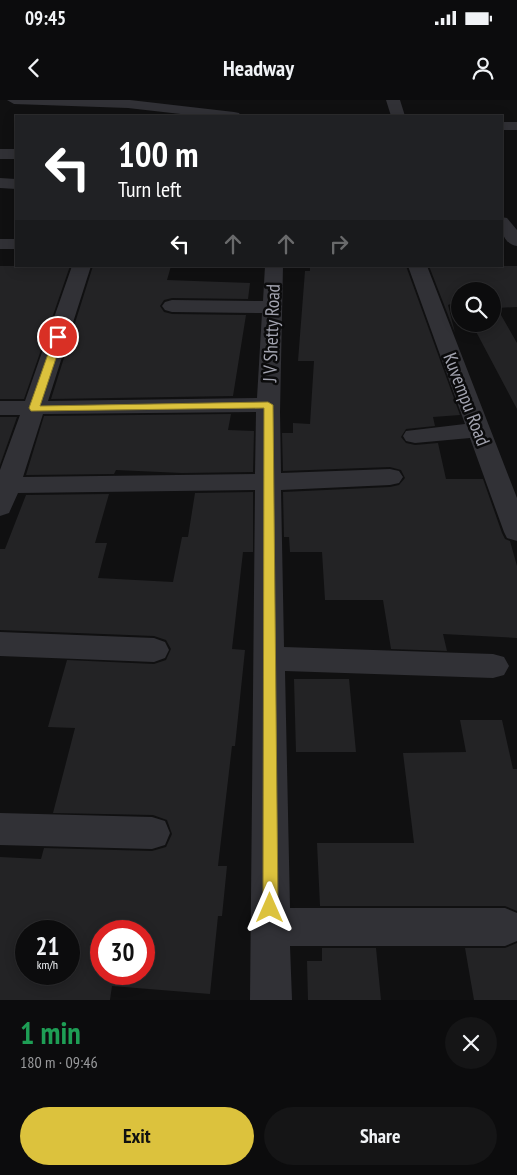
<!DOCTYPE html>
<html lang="en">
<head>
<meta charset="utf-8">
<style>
  body { margin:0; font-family:"PT Sans Narrow",sans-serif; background:#151516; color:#f1f3f6; height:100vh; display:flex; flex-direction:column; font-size:19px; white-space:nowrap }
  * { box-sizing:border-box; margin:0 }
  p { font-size:16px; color:#9a9b9d }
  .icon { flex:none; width:28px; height:28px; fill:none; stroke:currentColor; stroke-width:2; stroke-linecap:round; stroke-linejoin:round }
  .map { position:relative; height:900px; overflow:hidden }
  .details { display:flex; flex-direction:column; background:#0c0c0d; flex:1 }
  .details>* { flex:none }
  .hud { position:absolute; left:15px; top:15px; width:488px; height:152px; border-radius:0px; box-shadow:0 2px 12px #0003,0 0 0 1px #2c2c2e; background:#202124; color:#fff; overflow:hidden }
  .fabs { position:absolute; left:451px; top:182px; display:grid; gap:10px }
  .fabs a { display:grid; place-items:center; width:50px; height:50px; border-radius:50%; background:#0c0c0d; box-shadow:0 2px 12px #0003,0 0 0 1px #2c2c2e; font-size:25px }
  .speed { position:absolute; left:15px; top:820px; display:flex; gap:10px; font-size:25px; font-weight:700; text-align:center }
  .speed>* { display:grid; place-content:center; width:65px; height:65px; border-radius:50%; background:#0c0c0d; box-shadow:0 2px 12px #0003,0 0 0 1px #2c2c2e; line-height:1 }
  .speed small { font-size:12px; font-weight:400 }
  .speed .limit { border:8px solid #d22; background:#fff; color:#111 }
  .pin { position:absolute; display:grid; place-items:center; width:42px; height:42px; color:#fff; margin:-21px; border:2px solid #fff; border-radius:50%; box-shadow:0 1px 5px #0007 }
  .me { position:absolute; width:55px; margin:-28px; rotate:0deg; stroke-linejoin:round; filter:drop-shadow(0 0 4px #0008) }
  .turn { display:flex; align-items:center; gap:18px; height:105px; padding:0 20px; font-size:22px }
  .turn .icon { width:65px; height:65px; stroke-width:2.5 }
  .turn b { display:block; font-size:35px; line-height:42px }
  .lanes { display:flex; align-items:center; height:48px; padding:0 20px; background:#0003; justify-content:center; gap:25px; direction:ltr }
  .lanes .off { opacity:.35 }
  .round { display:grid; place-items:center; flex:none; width:52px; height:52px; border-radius:26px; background:#151516 }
  .overview { display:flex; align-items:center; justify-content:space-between; height:85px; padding:0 20px }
  h1 { font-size:30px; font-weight:700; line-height:38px; color:#1e9e55 }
  .cta { display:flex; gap:10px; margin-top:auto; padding:10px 20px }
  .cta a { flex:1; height:58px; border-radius:30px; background:#dcc23d; color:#111; font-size:20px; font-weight:700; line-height:58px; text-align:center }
  .cta a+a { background:#151516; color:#f1f3f6 }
  .status { display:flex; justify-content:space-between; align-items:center; height:35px; padding:0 25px; background:#0c0c0d; direction:ltr }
  .status svg { height:14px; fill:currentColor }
  header { display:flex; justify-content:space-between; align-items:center; height:65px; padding:0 20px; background:#0c0c0d; font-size:22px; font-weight:700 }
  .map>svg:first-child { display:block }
</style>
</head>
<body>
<div class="status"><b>09:45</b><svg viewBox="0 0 49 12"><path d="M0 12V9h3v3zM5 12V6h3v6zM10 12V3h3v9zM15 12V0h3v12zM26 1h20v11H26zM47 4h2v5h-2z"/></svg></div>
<header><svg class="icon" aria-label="back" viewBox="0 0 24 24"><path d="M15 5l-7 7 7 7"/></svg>Headway<svg class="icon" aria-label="person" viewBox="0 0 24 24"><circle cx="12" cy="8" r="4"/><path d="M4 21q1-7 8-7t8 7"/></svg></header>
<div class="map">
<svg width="517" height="900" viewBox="0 0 517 900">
  <rect width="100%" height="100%" fill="#101011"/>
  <g fill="#232325" fill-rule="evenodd">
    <polygon points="0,166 70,166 24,299 0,299"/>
    <polygon points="93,166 171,166 167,180 250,183 248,199 172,198 164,200 160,206 164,212 172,214 246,215 233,296 51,299"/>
    <polygon points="310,166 406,166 460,315 433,317 435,326 406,329 401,337 406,343 415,345 438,343 446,379 483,379 502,433 505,439 510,441 517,466 517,538 443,534 447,551 391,549 383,500 325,500 322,452 290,452 289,437 284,437 283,392 390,387 399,385 405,378 401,370 390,367 283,371 282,333 293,333 293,323 310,324 314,261 298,261 305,171 310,171"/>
    <polygon points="429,166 517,166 517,207 497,208 517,243 517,309 472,224 492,224 492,191 460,191 460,202 459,201 448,205 455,233"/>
    <polygon points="231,314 228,330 254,331 253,372 182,373 116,370 114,374 26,375 44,316"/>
    <polygon points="0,317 17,317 0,365"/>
    <path d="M253 392V452H243L232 549 245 550 235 646H232L218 766H227L222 816H218L210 894 112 886 110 900H0V757L41 759 44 748 152 751 166 747 172 734 167 720 153 715 53 713 75 628 48 627 67 560 154 564 166 560 171 549 166 540 154 536 0 530V449H5L26 395 109 394 95 443H107L98 478 173 482 182 437H188L195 393ZM26 831H69V874H26ZM101 831H144V874H101Z"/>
    <polygon points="294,579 349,579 356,652 296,652"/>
    <polygon points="460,620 502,620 513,669 517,669 517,811 505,806 320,806 317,743 414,743 403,653 466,652"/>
    <polygon points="517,843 517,900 474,900 465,848 505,848"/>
    <polygon points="322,848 376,848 381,900 308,900 307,861 322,861"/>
  </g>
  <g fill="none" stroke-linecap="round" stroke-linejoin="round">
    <g fill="#313136" fill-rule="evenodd">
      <polygon points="7,0 130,0 234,12 239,13 241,16 198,16 128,8 14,4"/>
      <polygon points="386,0 400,0 405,16 391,16"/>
      <rect x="501" y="22" width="16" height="8"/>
      <rect x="0" y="49" width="16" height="10"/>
      <polygon points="0,78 16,79 16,89 0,88"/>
      <path d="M501 117 507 118 517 130V146C502 143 501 130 501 117Z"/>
      <rect x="0" y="139" width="16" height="10"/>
      <path d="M72 166H91L48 301 257 298 262 213 172 212 165 210 162 206 165 202 172 200 263 201 265 166H283L280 312 281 373 390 369 399 371 403 377 399 383 390 385 281 390 284 547 493 554 504 557 509 566 504 575 493 578 285 571 290 808H505L517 813V841L505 846H290L292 900H250L255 390 18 393 9 413 0 416V370L20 315H0V301H25ZM256 312 255 374 23 377 43 314Z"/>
      <polygon points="408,166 427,166 517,398 517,441 507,438 504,432 470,338 415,343 406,341 403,336 406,331 465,324"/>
      <polygon points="0,532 154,538 165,542 169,550 165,558 154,562 0,556"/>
      <polygon points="0,713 152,717 165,721 170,733 165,745 152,749 0,745"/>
    </g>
  </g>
  <polygon fill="#dcc23d" stroke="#8f7e28" points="58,235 63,237 40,306 268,302 273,305 278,808 276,813 270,815 265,813 263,808 264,308 31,311 29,308 54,237"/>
  <g text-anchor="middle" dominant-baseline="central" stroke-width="5" stroke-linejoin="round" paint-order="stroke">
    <g font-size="19" fill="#a3a4b0" stroke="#0b0b0c">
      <text transform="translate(271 233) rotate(-88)">J V Shetty Road</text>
      <text transform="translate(467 299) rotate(69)">Kuvempu Road</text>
    </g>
  </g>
</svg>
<div class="fabs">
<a><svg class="icon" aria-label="search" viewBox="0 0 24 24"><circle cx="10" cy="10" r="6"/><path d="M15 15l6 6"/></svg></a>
</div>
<div class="speed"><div>21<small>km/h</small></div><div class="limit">30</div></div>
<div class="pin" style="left:58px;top:237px;background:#d93025"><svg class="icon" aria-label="arrive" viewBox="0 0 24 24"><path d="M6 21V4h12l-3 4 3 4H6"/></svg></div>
<svg class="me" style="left:270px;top:808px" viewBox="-20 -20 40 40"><path d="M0-17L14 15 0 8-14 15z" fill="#dcc23d" stroke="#fff" stroke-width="4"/></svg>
<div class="hud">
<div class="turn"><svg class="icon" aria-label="left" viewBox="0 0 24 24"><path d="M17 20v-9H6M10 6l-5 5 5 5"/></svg><div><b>100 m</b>Turn left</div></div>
<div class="lanes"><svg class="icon" aria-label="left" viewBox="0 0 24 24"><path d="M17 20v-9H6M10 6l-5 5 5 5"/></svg><svg class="icon off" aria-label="ahead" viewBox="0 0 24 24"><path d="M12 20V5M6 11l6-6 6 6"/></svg><svg class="icon off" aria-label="ahead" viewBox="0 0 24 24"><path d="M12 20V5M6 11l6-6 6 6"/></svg><svg class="icon off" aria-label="right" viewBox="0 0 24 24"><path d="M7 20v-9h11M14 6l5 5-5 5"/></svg></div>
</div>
</div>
<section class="details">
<div class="overview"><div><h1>1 min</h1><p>180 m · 09:46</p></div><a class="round"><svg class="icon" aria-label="close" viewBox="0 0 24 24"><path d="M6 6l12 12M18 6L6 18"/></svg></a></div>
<div class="cta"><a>Exit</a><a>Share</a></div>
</section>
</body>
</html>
